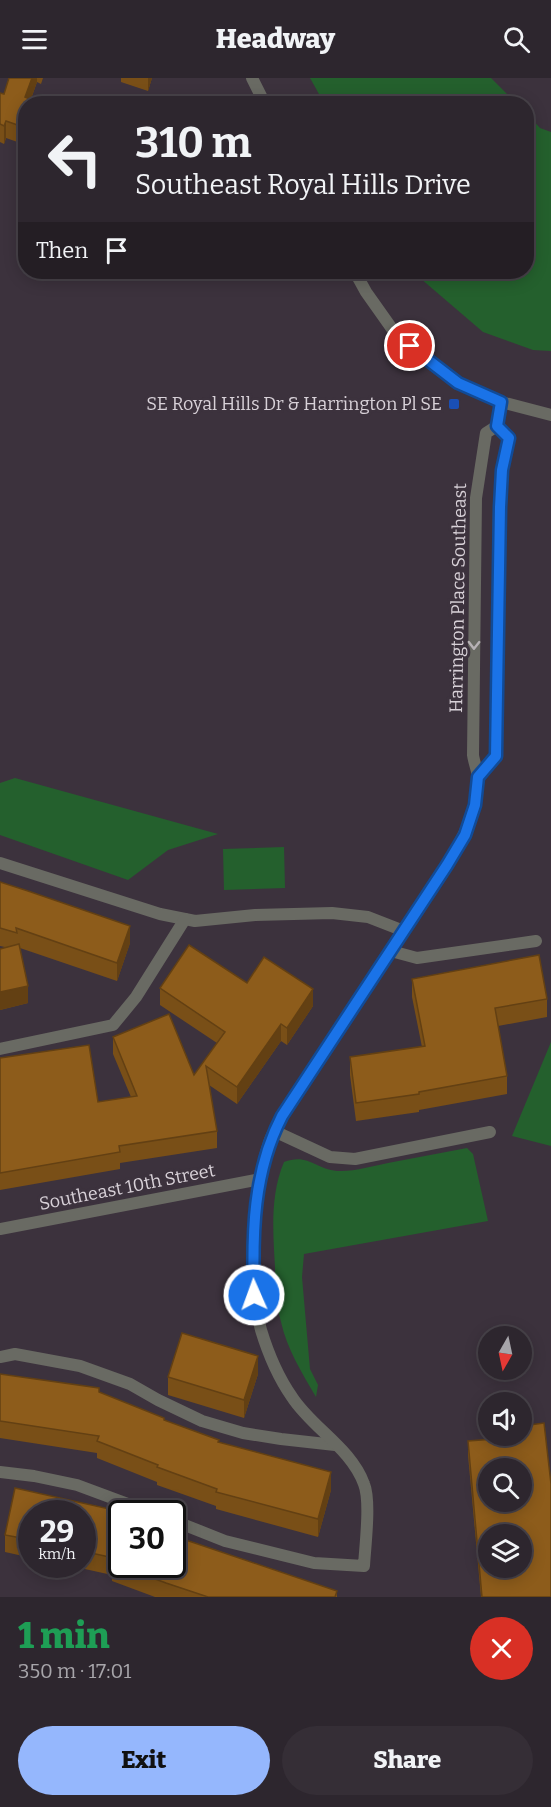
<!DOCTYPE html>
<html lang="en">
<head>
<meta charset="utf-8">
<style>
  body { margin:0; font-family:Bitter,serif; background:#352e36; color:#f1f3f6; height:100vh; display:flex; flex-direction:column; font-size:22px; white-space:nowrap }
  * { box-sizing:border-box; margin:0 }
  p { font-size:20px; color:#a7a5aa }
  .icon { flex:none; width:33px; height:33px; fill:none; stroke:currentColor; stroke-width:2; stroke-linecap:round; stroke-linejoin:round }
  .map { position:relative; height:1519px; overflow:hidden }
  .details { display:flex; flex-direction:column; background:#2d262e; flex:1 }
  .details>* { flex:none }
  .banner { position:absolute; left:18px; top:18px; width:516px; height:183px; border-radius:24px; box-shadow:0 3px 15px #0003,0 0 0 2px #48434a; background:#2d262e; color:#f1f3f6; overflow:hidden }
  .needle { width:39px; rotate:189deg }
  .controls { position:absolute; left:478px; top:1248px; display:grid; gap:12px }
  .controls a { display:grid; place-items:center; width:54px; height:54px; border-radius:50%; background:#2d262e; box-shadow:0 3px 15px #0003,0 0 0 2px #48434a; font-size:30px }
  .speed { position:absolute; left:18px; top:1422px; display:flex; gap:12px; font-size:30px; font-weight:700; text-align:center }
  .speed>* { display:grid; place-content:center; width:78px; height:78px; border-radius:50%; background:#2d262e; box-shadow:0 3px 15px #0003,0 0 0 2px #48434a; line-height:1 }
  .speed small { font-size:15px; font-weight:400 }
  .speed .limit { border:3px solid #111; border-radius:9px; background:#fff; color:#111 }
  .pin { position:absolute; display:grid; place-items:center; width:51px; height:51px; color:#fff; margin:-26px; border:3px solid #fff; border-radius:50%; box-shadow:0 2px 6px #0007 }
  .me { position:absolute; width:66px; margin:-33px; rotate:358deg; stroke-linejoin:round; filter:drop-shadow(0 0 4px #0008) }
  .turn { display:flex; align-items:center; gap:21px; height:126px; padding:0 18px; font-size:27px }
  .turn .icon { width:78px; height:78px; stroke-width:2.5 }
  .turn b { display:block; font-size:42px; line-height:51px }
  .then { display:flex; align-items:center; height:57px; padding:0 18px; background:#0003; gap:12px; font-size:22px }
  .round { display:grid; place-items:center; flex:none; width:63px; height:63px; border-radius:32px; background:#352e36 }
  .summary { display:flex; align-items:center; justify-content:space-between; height:102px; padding:0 18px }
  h1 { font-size:36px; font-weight:800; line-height:45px; color:#1e9e55 }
  .primary-button { display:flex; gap:12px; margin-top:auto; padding:12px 18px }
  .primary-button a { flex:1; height:69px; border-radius:36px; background:#95b7fd; color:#111; font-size:24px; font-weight:800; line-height:69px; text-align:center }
  .primary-button a+a { background:#352e36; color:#f1f3f6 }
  header { display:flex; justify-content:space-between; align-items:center; height:78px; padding:0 18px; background:#2d262e; font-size:27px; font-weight:800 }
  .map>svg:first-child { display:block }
</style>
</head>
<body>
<header><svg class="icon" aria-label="menu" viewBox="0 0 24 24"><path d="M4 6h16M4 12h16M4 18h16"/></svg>Headway<svg class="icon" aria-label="search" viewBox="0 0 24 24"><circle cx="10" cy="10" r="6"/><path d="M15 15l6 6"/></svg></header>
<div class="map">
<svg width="551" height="1519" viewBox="0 0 551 1519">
  <rect width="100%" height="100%" fill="#3c323d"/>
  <g fill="#24602d">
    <polygon points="310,0 491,0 516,25 324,25"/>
    <polygon points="527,36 540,50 551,54 551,273 533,272 483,254 413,194 526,194"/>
    <polygon points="15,700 218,756 168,772 128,802 0,757 0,705"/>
    <polygon points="284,769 285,810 224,812 223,771"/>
    <polygon points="551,964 551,1068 512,1058"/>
    <path d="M467 1070 473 1076 488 1143 304 1176 302 1199 310 1291 318 1307 316 1319C302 1295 287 1271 281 1244 276 1226 275 1207 275 1189 273 1154 270 1117 284 1084 308 1075 315 1091 337 1093 354 1094 372 1088 388 1085 414 1080 441 1075 467 1070Z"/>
  </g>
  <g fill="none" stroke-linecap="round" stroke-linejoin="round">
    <g stroke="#696a63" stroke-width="12">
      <polyline points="252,0 265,26"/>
      <polyline points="355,194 366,214 395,255 425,281 458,305 501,324 551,337"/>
      <polyline points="478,699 496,678 499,429 502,392 509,360 497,348"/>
      <polyline points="0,785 160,836 195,843 255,837 332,835 368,839 404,853"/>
      <polyline points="391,873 417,880 536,863"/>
      <polyline points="0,971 113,947 136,919 185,841"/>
      <polyline points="274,1053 330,1079 355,1081 490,1054"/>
      <polyline points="0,1151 260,1101"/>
      <polyline points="0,1279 15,1276 80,1288 130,1306 158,1322 202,1343 243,1355 281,1361 335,1367"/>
      <polyline points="0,1394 34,1398 77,1407 155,1436"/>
      <path d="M172 1442 225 1463 314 1485 364 1488C365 1469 371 1423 364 1406 351 1370 312 1350 292 1319 278 1299 268 1275 261 1252 246 1199 252 1114 270 1062 273 1054 278 1046 282 1038L447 787C463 760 478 733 478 701 478 693 474 685 473 677L476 420 486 355 497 348 501 324"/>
    </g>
  </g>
  <g fill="#794f17">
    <polygon points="9,0 43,0 41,6 37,4 31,21 32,26 26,26 26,67 6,60 4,66 0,64 0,17 4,16"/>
    <polygon points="121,0 152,0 148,13 121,4"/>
    <polygon points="0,804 130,865 117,903 20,870 28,925 0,932 0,871 5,869 0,868"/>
    <polygon points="412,901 547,921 547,939 498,948 507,998 507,1016 419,1032 419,1034 356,1043 350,997 350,979 422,969 412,919"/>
    <polygon points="247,905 313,928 287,967 281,963 237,1026 209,1007 217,1053 217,1070 120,1085 120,1091 0,1112 0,980 98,1024 131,1019 113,976 113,959 194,997 217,965 160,927 160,910"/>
    <polygon points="0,1296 99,1315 331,1412 318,1459 216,1431 216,1428 157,1407 157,1404 97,1380 97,1375 0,1360"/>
    <polygon points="258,1296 244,1340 168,1317 168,1299"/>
    <polygon points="493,1358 522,1358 551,1519 481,1519 468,1377 468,1363 493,1361"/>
    <polygon points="15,1410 114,1432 114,1435 122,1437 122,1486 172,1486 172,1456 175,1456 175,1458 337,1513 337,1519 155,1519 112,1503 112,1497 62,1486 82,1486 82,1436 32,1436 32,1480 5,1474 5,1457"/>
  </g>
  <g fill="#634013">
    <polygon points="32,0 37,0 37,4 29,26 25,19"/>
    <polygon points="148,0 152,0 148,13"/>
    <polygon points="6,43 6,60 4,66 4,48"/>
    <polygon points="130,848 130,865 117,903 117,885"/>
    <polygon points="28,908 28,925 0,932 0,914"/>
    <polygon points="313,911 313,928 287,967 287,950"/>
    <polygon points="281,946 281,963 237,1026 237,1009"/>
    <polygon points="258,1278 258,1296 244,1340 244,1322"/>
    <polygon points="331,1394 331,1412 318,1459 318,1441"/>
  </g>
  <g fill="#8d5c1b" stroke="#634013" stroke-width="1.5" fill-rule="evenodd">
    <polygon points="9,0 32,0 25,19 32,22 31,26 26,26 26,50 6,43 4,48 0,46 0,15 4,16"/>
    <polygon points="0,804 28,813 130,848 117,885 16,850 17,855 0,850"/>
    <polygon points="19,866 28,908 0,914 0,871"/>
    <polygon points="189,867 247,905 264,879 313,911 287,950 281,946 237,1009 206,988 217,1053 119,1068 120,1074 0,1095 0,980 89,967 98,1024 137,1018 113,959 169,936 194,997 225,954 160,910"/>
    <polygon points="539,877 547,921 495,930 507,998 419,1014 419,1016 356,1025 350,979 425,968 412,901"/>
    <polygon points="182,1255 258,1278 244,1322 168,1299"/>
    <polygon points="0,1296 99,1310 99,1314 164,1340 164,1342 219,1362 218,1364 331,1394 318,1441 216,1414 217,1411 157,1389 158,1387 97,1363 99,1358 0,1343"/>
    <path d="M544 1345 551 1406V1519H482L468 1363 494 1361V1358H522V1348ZM489 1390H522V1424H489ZM489 1456H522V1490H489Z"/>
    <polygon points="15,1410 114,1432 114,1434 122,1437 122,1486 172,1486 172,1456 175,1456 174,1458 337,1513 335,1519 208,1519 166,1505 112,1485 114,1480 82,1473 82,1436 32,1436 32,1462 5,1457"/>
  </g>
  <defs><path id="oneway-chevron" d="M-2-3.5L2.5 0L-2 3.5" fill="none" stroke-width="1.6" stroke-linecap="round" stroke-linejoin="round" transform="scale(1.5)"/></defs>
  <use stroke="#b7b2b5" href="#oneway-chevron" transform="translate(474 567) rotate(91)"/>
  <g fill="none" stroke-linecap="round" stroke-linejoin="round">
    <g stroke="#114b97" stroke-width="15">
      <path id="route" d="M254 1217C252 1155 253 1094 282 1038L447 787 465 757 475 727 478 699 496 678 500 429 502 392 509 360 497 348 501 324 458 305 410 268"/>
    </g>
    <use href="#route" stroke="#1a73e8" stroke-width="10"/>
  </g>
  <rect fill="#1a4fb4" stroke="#3c323d" stroke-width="2" x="448" y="320" width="12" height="12" rx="3"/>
  <g text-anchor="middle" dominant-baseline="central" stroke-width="6" stroke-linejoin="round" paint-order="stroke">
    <g font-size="18" fill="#d8d1d8" stroke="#3c323d" text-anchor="end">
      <text x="442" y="326">SE Royal Hills Dr &amp; Harrington Pl SE</text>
    </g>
    <g font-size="18" fill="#d8d1d8" stroke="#3c323d">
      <text transform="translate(458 520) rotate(-89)">Harrington Place Southeast</text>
      <text transform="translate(127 1109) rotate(-11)">Southeast 10th Street</text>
    </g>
  </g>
</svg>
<div class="controls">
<a><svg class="needle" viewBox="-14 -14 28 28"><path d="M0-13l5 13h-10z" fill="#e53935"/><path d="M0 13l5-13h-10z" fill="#a7a5aa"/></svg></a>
<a><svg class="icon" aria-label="sound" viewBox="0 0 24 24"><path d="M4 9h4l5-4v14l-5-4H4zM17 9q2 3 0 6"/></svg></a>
<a><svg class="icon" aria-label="search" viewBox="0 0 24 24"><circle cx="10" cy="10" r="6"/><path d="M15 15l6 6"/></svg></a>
<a><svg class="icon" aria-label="layers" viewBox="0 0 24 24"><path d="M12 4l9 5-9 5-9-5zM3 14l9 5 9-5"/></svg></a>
</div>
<div class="speed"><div>29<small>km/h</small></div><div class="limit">30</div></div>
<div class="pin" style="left:410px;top:268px;background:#d93025"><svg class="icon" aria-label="arrive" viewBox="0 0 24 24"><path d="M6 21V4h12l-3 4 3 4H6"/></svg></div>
<svg class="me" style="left:254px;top:1217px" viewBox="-20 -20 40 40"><circle r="17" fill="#1a73e8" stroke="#fff" stroke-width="3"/><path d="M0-11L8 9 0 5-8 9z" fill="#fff"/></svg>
<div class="banner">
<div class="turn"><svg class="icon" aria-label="left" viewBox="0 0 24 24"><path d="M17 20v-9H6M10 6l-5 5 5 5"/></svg><div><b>310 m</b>Southeast Royal Hills Drive</div></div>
<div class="then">Then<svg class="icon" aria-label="arrive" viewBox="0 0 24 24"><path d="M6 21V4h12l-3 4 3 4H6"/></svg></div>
</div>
</div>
<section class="details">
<div class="summary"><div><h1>1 min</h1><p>350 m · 17:01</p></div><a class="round" style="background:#d93025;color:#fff"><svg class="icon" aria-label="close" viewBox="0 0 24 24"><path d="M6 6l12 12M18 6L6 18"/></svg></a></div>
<div class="primary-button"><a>Exit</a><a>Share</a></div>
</section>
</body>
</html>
